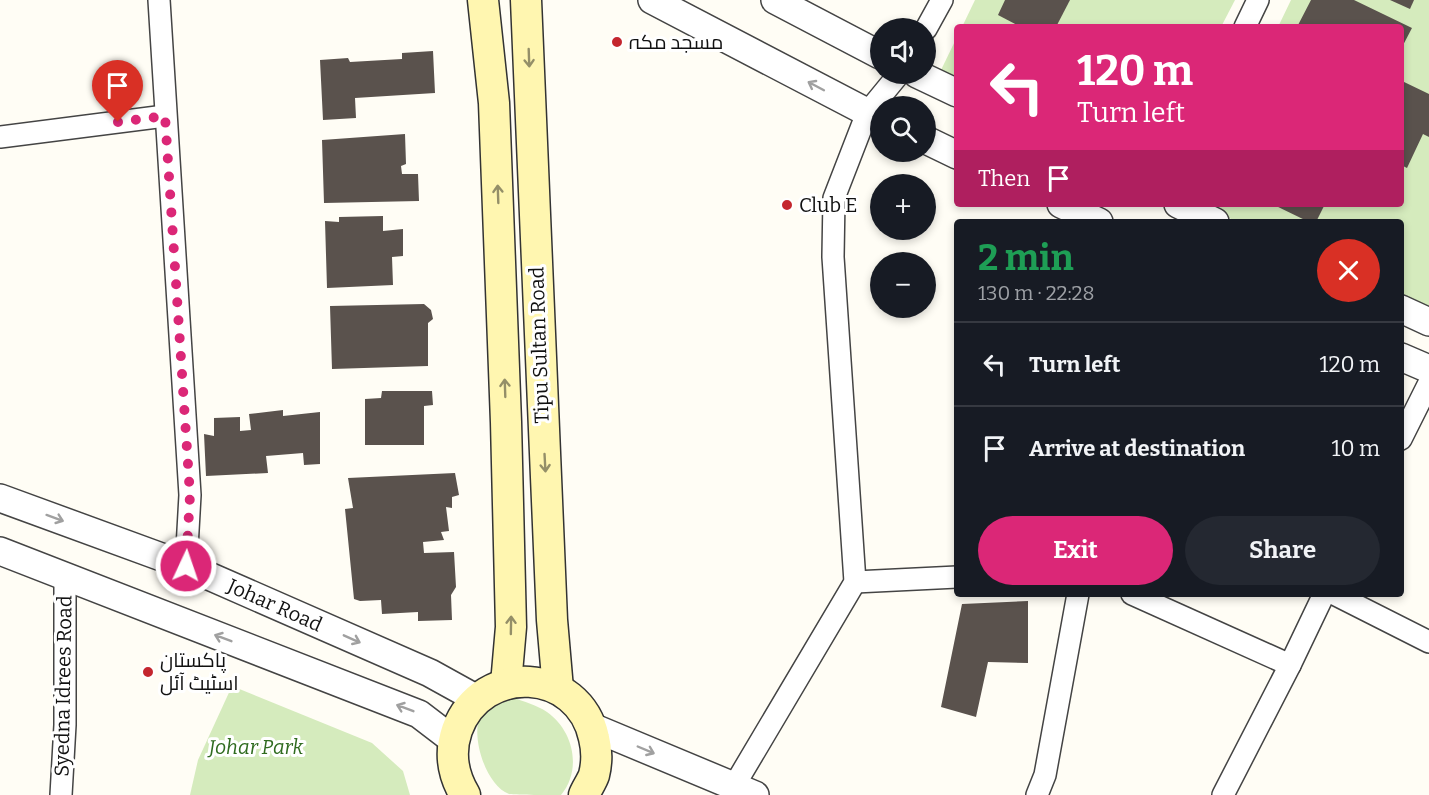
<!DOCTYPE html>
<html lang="en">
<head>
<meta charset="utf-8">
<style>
  body { margin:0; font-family:Bitter,Cairo,serif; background:#242831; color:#f1f3f6; height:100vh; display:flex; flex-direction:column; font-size:22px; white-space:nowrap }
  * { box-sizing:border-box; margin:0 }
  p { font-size:20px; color:#9ea1a6 }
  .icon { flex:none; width:33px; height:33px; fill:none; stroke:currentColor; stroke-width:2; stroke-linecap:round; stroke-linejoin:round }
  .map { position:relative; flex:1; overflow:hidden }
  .details { position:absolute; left:954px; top:219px; width:450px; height:378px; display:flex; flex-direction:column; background:#171b24; border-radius:6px; box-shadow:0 3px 9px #0003 }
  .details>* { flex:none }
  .guide { position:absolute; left:954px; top:24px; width:450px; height:183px; border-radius:6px; box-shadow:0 3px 9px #0003; background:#db2777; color:#fff; overflow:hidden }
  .fabs { position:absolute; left:870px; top:18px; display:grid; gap:12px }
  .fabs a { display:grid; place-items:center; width:66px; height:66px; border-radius:50%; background:#171b24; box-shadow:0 3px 9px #0003; font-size:30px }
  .pin { position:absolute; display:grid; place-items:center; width:51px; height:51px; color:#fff; margin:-62px -26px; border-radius:50% 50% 50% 0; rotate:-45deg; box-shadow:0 0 6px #0007 }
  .pin .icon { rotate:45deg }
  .me { position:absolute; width:66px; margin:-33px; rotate:3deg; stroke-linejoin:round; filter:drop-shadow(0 0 4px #0008) }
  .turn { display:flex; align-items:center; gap:21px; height:126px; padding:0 24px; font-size:27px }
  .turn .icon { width:78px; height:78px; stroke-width:2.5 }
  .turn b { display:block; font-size:42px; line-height:51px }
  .then { display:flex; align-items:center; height:57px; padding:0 24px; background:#0003; gap:12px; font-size:22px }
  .round { display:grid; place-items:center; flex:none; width:63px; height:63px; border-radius:32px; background:#242831 }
  .overview { display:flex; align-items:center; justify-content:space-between; height:102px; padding:0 24px }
  h1 { font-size:36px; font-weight:700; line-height:45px; color:#1e9e55 }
  .action { display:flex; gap:12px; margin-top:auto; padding:12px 24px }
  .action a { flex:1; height:69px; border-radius:36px; background:#db2777; color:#fff; font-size:24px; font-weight:700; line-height:69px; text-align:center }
  .action a+a { background:#242831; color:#f1f3f6 }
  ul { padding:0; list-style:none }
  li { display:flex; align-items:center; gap:18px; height:84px; padding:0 24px; border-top:2px solid #363941 }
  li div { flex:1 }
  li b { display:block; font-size:22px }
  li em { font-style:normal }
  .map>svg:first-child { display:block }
</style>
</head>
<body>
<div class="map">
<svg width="1429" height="795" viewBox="0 0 1429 795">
  <rect width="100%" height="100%" fill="#fffdf5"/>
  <g fill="#d5ebbd">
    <polygon points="975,0 1235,0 1221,27 962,27"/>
    <polygon points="1291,0 1429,0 1429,319 1401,304 1401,222 1237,222 1202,204 1401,204 1401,27 1278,27"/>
    <polygon points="957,37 957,78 941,70"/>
    <polygon points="232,686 372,743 403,771 410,795 190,795 198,760"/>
    <path d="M512 697C524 702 537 705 547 712 574 731 582 770 561 795 550 795 518 795 509 794 487 786 472 741 479 719 481 714 486 708 489 703Z"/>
  </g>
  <g fill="#5a524d">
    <polygon points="1005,0 1070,0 1056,27 1021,27 998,15"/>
    <polygon points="1311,0 1354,0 1412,28 1401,49 1401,27 1297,27"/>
    <polygon points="1390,0 1414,0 1410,9"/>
    <polygon points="433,51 435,93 355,98 356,118 323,120 320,60 348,58 350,62 402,59 402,53"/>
    <polygon points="1402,81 1429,94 1429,137 1423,134 1407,168 1401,165"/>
    <polygon points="405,134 406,164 401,166 402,174 418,174 419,201 324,203 322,140"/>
    <polygon points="1272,204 1325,204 1316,222 1309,222"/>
    <polygon points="383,216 383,231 403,229 403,256 392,257 393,285 327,288 325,221 339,222 339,217"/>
    <polygon points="424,304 431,310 433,319 428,323 428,366 332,369 330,306"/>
    <polygon points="382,391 432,391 433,405 424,406 424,445 365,445 365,399 381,398"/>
    <polygon points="283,410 283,416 320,412 320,464 304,465 303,453 266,456 268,473 206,476 204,434 214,436 214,418 240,417 240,431 251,430 249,414"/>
    <polygon points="455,473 459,495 452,497 452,508 446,507 449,531 441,532 444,540 423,542 424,553 454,552 456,587 451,595 452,620 418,621 418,612 382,614 381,600 360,601 354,599 345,509 353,508 348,478"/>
    <polygon points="1028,601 1028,663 988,662 976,717 941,707 962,604"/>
  </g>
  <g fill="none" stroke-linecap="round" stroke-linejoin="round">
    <g stroke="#444" stroke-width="24">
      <g id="minor">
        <polyline points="159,0 190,495 186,566"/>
        <polyline points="1245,27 1258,0"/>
        <polyline points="926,29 942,0"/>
        <polyline points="0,137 165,116"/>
        <polyline points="1401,439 1429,383"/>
        <polyline points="855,582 957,577"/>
        <polyline points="1132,594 1290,665"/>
        <polyline points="1334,594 1429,642"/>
        <polyline points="734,786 855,582 833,257 834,198 867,113 899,74"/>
        <polyline points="61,795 65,725 65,576"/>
        <polyline points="1037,795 1045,775 1078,594"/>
        <polyline points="1223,795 1290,665 1324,594"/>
      </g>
    </g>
    <g stroke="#444" stroke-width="30">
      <g id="tertiary">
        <polyline points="652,0 880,119"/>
        <polyline points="775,0 880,55"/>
        <polyline points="917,74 957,93"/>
        <polyline points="926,140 957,155"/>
        <polyline points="1061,204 1099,222"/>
        <polyline points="1178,204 1215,222"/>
        <polyline points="1401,309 1429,322"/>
        <polyline points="1401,357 1429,369"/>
        <polyline points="0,498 186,566 430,673 477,699"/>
        <polyline points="0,551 419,714 453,740"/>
        <polyline points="592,727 755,795"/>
      </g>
    </g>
    <g stroke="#333" stroke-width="33">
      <g id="secondary">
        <polyline points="483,0 494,103 506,422 511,627 506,684"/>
        <polyline points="526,0 552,620 558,689"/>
        <path d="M465 795C453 775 449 753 457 730 482 662 579 667 594 738 597 750 597 763 594 775 592 781 587 788 584 795"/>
      </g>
    </g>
    <use href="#minor" stroke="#fff" stroke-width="21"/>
    <use href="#tertiary" stroke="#fff" stroke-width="27"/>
    <use href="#secondary" stroke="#fff6b0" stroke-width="30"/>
  </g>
  <defs><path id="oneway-shaft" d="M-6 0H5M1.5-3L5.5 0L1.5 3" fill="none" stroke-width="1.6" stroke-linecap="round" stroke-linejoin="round" transform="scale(1.5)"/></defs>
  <g stroke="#948f68">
    <use href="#oneway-shaft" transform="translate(529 58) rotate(88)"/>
    <use href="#oneway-shaft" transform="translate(498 194) rotate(-92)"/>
    <use href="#oneway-shaft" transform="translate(505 388) rotate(-92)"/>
    <use href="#oneway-shaft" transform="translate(545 463) rotate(87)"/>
    <use href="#oneway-shaft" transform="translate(511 625) rotate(-89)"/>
  </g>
  <g stroke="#a0a0a0">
    <use href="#oneway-shaft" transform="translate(816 86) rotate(-152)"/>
    <use href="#oneway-shaft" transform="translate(55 518) rotate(20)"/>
    <use href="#oneway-shaft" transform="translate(223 638) rotate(-159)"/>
    <use href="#oneway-shaft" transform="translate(352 639) rotate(24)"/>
    <use href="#oneway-shaft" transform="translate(405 708) rotate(-159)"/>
    <use href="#oneway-shaft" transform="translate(646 750) rotate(23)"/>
  </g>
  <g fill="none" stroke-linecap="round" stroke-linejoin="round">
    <polyline stroke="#db2777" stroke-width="10" stroke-dasharray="0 18" points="118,122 165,116 190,495 186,566"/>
  </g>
  <g fill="#c4262e" stroke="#fff" stroke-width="2">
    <circle cx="617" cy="42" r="6"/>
    <circle cx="787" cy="205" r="6"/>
    <circle cx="148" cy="672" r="6"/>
  </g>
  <g text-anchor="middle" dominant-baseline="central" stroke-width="6" stroke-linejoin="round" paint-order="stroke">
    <g font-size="20" fill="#111" stroke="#fff" text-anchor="start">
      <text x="629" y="42">مسجد مکہ</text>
      <text x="799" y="205">Club E</text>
      <text x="160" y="660">پاکستان<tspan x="160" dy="23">اسٹیٹ آئل</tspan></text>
    </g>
    <g font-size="20" fill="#111" stroke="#fff">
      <text transform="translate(539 345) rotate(-92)">Tipu Sultan Road</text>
      <text transform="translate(275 605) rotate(24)">Johar Road</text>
      <text transform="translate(63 686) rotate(-89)">Syedna Idrees Road</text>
    </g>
    <g font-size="20" font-style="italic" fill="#2f6b1f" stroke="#fff">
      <text x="256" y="747">Johar Park</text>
    </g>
  </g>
</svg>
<div class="fabs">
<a><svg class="icon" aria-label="sound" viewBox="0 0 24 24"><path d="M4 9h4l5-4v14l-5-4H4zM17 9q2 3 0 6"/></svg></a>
<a><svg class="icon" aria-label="search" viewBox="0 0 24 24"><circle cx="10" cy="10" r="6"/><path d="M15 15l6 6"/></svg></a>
<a>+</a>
<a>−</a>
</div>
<div class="pin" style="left:118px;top:122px;background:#d93025"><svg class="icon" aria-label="arrive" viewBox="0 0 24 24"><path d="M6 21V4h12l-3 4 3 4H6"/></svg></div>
<svg class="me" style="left:186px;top:566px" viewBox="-20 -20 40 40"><circle r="17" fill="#db2777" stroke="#fff" stroke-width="3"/><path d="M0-11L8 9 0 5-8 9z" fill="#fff"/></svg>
<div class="guide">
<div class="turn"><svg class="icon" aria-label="left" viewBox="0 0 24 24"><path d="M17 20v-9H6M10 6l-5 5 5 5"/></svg><div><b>120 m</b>Turn left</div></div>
<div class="then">Then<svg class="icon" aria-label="arrive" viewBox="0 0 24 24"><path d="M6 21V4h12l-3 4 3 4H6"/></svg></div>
</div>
<section class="details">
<div class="overview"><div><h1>2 min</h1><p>130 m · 22:28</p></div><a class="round" style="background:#d93025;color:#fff"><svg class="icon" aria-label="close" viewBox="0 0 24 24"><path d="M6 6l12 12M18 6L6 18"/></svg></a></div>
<ul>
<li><svg class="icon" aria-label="left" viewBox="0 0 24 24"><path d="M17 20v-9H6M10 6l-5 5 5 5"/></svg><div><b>Turn left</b></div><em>120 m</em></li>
<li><svg class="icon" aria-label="arrive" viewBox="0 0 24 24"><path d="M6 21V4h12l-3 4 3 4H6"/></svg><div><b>Arrive at destination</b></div><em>10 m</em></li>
</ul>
<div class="action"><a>Exit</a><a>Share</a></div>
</section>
</div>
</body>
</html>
